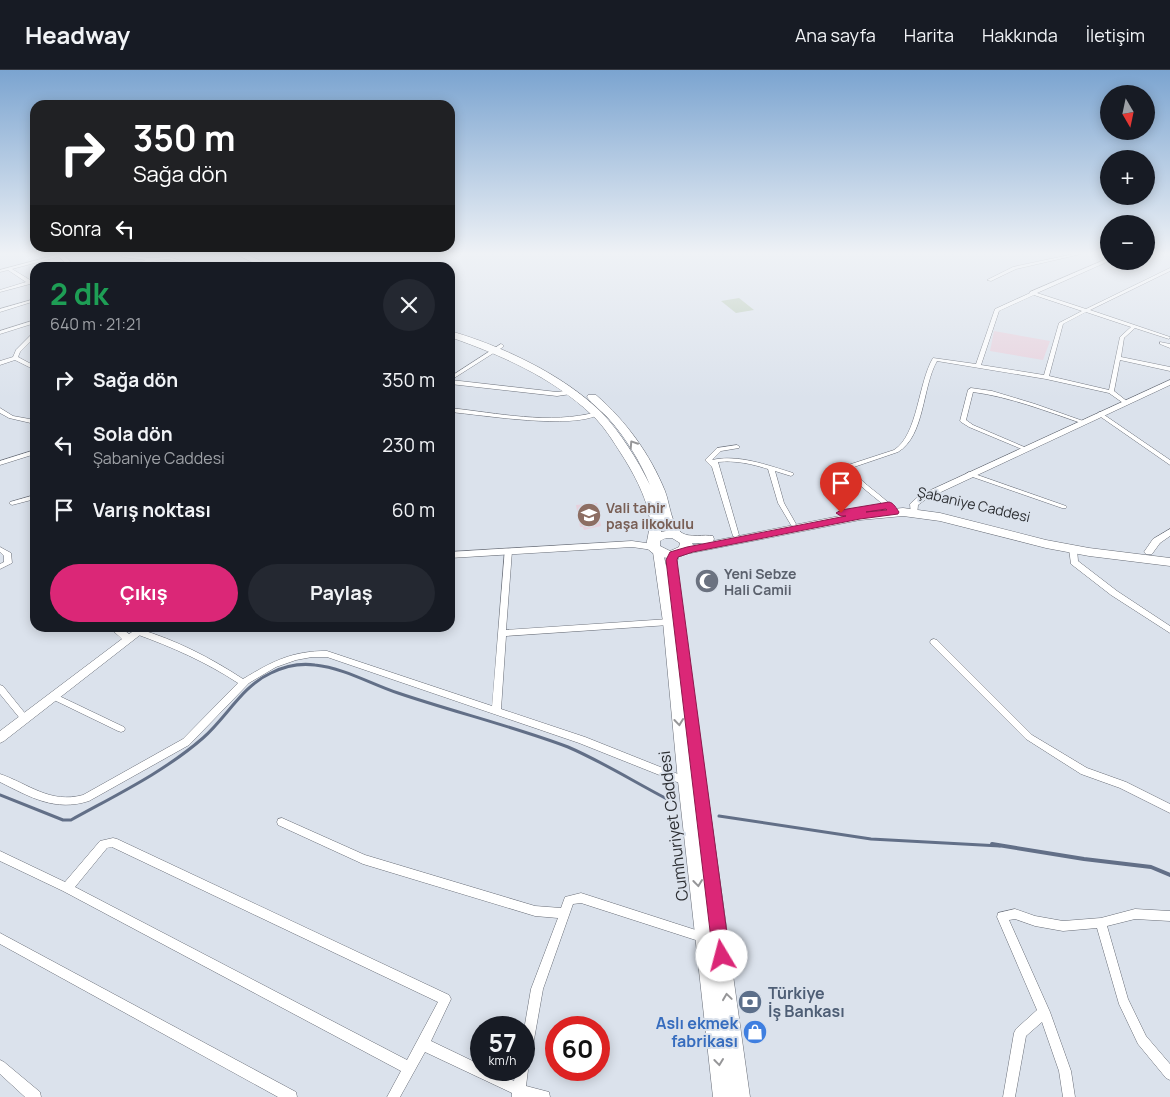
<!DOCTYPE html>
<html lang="tr">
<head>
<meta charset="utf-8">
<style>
  body { margin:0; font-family:Manrope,sans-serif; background:#242831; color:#f1f3f6; height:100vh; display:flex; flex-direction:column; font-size:19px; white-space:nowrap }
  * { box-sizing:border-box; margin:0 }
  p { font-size:16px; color:#9ea1a6 }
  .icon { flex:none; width:28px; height:28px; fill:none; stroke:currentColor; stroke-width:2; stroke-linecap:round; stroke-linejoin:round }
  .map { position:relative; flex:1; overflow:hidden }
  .side { position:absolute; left:30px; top:192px; width:425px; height:370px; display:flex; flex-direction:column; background:#171b24; border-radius:15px; box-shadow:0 2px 12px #0003 }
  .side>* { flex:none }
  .banner { position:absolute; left:30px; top:30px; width:425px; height:152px; border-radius:15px; box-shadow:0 2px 12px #0003; background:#202124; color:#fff; overflow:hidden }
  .needle { width:32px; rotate:171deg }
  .fabs { position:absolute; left:1100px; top:15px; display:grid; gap:10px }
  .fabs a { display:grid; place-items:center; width:55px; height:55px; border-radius:50%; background:#171b24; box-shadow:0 2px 12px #0003; font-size:25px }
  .speed { position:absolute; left:470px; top:946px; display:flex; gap:10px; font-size:25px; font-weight:700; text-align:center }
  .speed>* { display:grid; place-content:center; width:65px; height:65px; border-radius:50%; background:#171b24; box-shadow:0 2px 12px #0003; line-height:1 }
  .speed small { font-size:12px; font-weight:400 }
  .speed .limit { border:8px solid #d22; background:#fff; color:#111 }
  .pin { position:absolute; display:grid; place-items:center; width:42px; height:42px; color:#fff; margin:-51px -21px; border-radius:50% 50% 50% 0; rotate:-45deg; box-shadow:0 0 5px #0007 }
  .pin .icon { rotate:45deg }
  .me { position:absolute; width:55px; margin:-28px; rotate:352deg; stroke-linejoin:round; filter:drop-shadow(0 0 4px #0008) }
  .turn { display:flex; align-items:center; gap:18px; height:105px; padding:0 20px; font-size:22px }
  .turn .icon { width:65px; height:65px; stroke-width:2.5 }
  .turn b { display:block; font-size:35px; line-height:42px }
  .then { display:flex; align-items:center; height:48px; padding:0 20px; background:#0003; gap:10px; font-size:19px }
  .round { display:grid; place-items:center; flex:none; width:52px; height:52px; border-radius:26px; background:#242831 }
  .overview { display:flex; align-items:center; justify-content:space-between; height:85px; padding:0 20px }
  h1 { font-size:30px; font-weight:700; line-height:38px; color:#1e9e55 }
  .action { display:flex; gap:10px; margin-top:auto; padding:10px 20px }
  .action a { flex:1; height:58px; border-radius:30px; background:#db2777; color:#fff; font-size:20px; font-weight:700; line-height:58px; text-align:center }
  .action a+a { background:#242831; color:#f1f3f6 }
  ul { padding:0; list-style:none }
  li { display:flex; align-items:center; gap:15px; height:65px; padding:0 20px }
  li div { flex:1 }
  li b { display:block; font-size:19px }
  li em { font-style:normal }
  header { display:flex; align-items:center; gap:30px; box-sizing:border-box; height:70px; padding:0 25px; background:#171b24; border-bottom:1px solid #363941 }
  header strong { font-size:24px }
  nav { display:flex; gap:28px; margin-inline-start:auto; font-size:18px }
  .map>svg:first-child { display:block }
</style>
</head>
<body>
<header>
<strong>Headway</strong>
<nav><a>Ana sayfa</a><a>Harita</a><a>Hakkında</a><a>İletişim</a></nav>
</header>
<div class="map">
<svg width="1170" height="1027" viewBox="0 0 1170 1027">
  <rect width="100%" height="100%" fill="#dbe2ec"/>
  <g fill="#e7d0dc">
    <polygon points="994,261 1050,271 1043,290 990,281"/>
    <polygon points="597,433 601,456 584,460 583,457 580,457 576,435"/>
  </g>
  <polygon fill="#b7c9b2" points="739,228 754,240 736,243 721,231"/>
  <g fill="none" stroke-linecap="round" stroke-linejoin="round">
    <g stroke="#626f87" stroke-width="3">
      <path d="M0 725 63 750H71C116 725 164 702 203 668 227 647 242 616 271 603 285 596 300 593 315 595 344 598 371 614 398 623 454 642 512 656 568 677 603 692 636 713 671 731"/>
      <polyline points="719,746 871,769 1000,776"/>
    </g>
    <polyline stroke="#626f87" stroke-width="4" points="992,774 1084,789 1151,797 1170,805"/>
  </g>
  <polygon fill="#bbb1ba" points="697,503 716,504 717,519 698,518"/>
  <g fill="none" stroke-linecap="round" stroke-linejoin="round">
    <g stroke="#686d77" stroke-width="1">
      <g id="street">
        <polygon points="60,184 62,185 61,186 12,199 35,213 35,216 30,214 0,222 0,220 26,212 8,200 0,202 0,200"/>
        <polygon points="1074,184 1081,184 1016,199 991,211 987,210 1013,197"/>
        <path d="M122 185 151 188 169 187 203 198C190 198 180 191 168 189 153 188 141 198 126 198L146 190 123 187 121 186Z"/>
        <path d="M1109 188V191L1037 223 1086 239 1170 198V201L1090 240 1170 267 1169 269 1135 258 1124 268 1121 287 1170 297V301L1120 290 1114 321 1128 332V334L1126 335 1109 323 1046 309 937 291C922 317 925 366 898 382L851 398C863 416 884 425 897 442L896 443H892C876 426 857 417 844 397L845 396 894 380C918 365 918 313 933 288L976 294 995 239 1030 223V222ZM1034 225 1082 241 1059 253 1044 305 981 295 999 241ZM1086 242 1131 257 1120 267 1109 320 1049 306 1063 254Z"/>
        <polygon points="35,229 35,231 0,242 0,239"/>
        <polygon points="35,250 35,253 0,264 0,261"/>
        <polygon points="33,263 35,263 35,267 20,282 18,287 35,296 35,300 15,290 0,295 0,291 13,287 16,280"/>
        <polygon points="1160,272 1170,274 1170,278 1160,274"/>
        <polygon points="501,274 503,275 503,277 451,310 557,322 571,320 574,322 571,324 557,326 450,314 450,307"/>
        <path d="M971 318 992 321 1035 334 1086 352 1085 353H1081C1046 341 1010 327 973 322L966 350 973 355 1029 379 1026 381 1024 380 969 357 961 352 960 351 968 320Z"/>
        <polygon points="0,338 13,346 35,350 35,354 9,348 0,343"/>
        <path d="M450 338C498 343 549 355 597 342L600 344C572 360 484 345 450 342Z"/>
        <polygon points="1100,342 1170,390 1170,395 1098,345 1098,343"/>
        <path d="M737 375 740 377 739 378 721 381 712 390C738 384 767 395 793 403L794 404 791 406 775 401 784 433 796 454 795 455H791L778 433 768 399C752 394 735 390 718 392L739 465 735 467 733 466 712 397 705 390 717 378Z"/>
        <polygon points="35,380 35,384 0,395 0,391"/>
        <polygon points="969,402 1066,436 1067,437 1066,438 1062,438 967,405 966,404"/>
        <polygon points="35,425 35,429 12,435 9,433 10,432"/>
        <polygon points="0,477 11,483 12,493 0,499 0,494 4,492 4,486 0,482"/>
        <polygon points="1070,477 1076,477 1077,479 1078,491 1117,521 1170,556 1170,563 1111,525 1071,494 1069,479"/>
        <path d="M505 479H511L512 481 506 560 669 549 673 552 669 555 506 566 501 639 585 667 688 708 690 711 688 714 685 715 682 714 579 673 327 587H312L296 590 276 597 249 613 189 675 89 731C55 742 30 727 0 712V704C29 714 50 734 83 725L183 669 238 613C206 592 172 577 136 564L135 562 139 559C176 570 211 588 243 609 273 591 292 581 327 581L492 636Z"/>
        <polygon points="934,569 937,570 1032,665 1087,698 1126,712 1170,734 1170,743 1120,718 1081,704 1026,669 931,574 930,572 931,570"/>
        <polygon points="0,615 3,616 28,647 29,649 28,651 25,652 22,651 0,624"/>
        <polygon points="55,624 124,657 125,659 124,661 121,662 118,661 52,629 51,627 52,625"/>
        <path d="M282 748 365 785 535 836 561 838 565 827 581 823 705 863 709 864 711 868 709 872 705 873 581 833 573 834 543 919 530 992 527 997 528 1000 526 1016 549 1022 550 1027H512V1023L425 982 400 1027H387L401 1001 63 821 0 791V781L65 812 100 771 113 768 117 769 449 925 451 929 431 971 481 995V1000H491L514 1011 516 1000H524V960L531 919 558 848 535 846 363 794 278 755 277 752 278 749ZM112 777 438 932 407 990 75 817 107 778Z"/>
        <polygon points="1015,839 1035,846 1063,851 1101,848 1135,839 1170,841 1170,851 1135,849 1107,856 1128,929 1146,966 1170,994 1170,1010 1166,1008 1138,974 1119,934 1097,858 1063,861 1035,856 1015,849 1009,850 1050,942 1071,1001 1075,1027 1063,1027 1059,1001 1042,952 1026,966 1015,1027 1003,1027 1014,963 1016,959 1037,940 997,847 998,843"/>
        <polygon points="0,863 296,1022 297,1027 278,1027 0,874"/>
        <polygon points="0,990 4,992 40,1022 41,1027 25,1027 0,1004"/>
      </g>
    </g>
    <g stroke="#686d77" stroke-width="1">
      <g id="secondary">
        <polygon points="56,184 62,184 77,198 71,198"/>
        <polygon points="1170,310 1170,315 926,429 918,435 917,445 911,445 910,434 920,425"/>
        <polygon points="1170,459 1170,466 1160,473 1152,484 1146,484 1144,482 1153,469"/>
        <polygon points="632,471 653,474 658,477 653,480 632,477 450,488 450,482"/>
        <polygon points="110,558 121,558 129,564 138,558 149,558 4,671 0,673 0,661 122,569"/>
      </g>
    </g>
    <g stroke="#686d77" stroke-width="1">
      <polygon id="primary" points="658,479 663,482 666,496 670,483 674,482 679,485 676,496 750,1027 713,1027 678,711 663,552 653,482"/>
    </g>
    <g stroke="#686d77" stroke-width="1">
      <g id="highway">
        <polygon points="236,184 246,184 276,198 264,198"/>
        <path d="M450 261C500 275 564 305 601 342 621 363 637 389 650 415 640 391 626 368 609 349 602 341 593 335 587 327L588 325H596C626 351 650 384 665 421 670 434 671 455 682 463 690 468 704 464 713 466L714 469 713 471 860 442 903 438 940 443 1046 470 1089 478 1170 488V496L1089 486 1046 478 940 451 903 446 860 450 686 484C672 491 656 489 646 477 647 470 649 462 650 454 650 433 633 402 622 385 613 371 604 356 592 345 552 307 501 285 450 267ZM662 452 666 461 661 462 662 453ZM666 468H672L680 473 679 477 670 481 660 476V471ZM692 473H704L693 475Z"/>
      </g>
    </g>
    <use href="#street" fill="#fff" fill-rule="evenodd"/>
    <use href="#secondary" fill="#fff" fill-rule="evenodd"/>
    <use href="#primary" fill="#fff" fill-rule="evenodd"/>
    <use href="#highway" fill="#fff" fill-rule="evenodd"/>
  </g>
  <defs><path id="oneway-chevron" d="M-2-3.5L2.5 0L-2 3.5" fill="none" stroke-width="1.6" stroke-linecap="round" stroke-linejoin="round" transform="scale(1.25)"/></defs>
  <g stroke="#969698">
    <use href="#oneway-chevron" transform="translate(633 374) rotate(-123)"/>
    <use href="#oneway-chevron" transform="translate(679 652) rotate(84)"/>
    <use href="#oneway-chevron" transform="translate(698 813) rotate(83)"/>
    <use href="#oneway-chevron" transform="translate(727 927) rotate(-98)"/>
    <use href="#oneway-chevron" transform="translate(719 992) rotate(83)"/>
  </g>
  <linearGradient id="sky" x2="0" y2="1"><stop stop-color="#7ba4d0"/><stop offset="0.56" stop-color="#eff2f6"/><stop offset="1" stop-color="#eff2f6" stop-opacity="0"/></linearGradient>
  <rect width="1170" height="328" fill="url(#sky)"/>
  <path fill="#db2777" stroke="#8e194d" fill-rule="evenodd" d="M889 432C894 433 896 438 899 442L898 444 860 449 693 482 678 487 677 490 730 886 728 892 722 895 716 892 713 886 666 490 670 482 687 477 846 446H841L836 443 841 440ZM886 439 887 440 866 442Z"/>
  <defs>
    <g id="school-disc" transform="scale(1.25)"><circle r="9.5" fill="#8d6e63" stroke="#dbe2ec"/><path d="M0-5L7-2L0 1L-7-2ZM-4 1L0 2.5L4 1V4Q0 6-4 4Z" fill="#fff"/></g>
    <g id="mosque-disc" transform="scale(1.25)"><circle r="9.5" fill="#6b7280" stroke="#dbe2ec"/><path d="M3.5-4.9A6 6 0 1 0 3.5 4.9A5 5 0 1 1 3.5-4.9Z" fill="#fff"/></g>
    <g id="bank-disc" transform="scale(1.25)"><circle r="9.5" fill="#5c6f8a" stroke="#dbe2ec"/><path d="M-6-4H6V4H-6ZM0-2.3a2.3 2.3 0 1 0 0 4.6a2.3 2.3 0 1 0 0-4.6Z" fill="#fff"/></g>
    <g id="shop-disc" transform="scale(1.25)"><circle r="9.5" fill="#3f7fe0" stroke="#dbe2ec"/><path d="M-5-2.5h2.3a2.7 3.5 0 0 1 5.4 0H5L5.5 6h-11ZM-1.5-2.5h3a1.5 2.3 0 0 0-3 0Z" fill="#fff"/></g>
  </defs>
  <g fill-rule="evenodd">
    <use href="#school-disc" x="589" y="445"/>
    <use href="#mosque-disc" x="707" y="511"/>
    <use href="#bank-disc" x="750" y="932"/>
    <use href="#shop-disc" x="755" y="962"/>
  </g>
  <g text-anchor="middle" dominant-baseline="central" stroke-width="4" stroke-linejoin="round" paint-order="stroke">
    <g font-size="14" fill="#2c2e32" stroke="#dbe2ec">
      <text transform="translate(974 434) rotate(13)">Şabaniye Caddesi</text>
    </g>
    <g font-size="14" font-weight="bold" fill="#785e54" stroke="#dbe2ec" text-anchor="start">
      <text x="606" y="437">Vali tahir<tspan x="606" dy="16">paşa ilkokulu</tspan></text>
    </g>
    <g font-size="14" font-weight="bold" fill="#5b616d" stroke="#dbe2ec" text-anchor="start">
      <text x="724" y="503">Yeni Sebze<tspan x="724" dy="16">Hali Camii</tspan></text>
    </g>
    <g font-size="16" fill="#2c2e32" stroke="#dbe2ec">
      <text transform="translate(673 756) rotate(-97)">Cumhuriyet Caddesi</text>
    </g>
    <g font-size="16" font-weight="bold" fill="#4e5e75" stroke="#dbe2ec" text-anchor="start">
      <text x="768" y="923">Türkiye<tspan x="768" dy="18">İş Bankası</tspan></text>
    </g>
    <g font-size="16" font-weight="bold" fill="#366cbe" stroke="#dbe2ec" text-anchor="end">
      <text x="738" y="953">Aslı ekmek<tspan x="738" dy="18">fabrikası</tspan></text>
    </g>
  </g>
</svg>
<div class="fabs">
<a><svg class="needle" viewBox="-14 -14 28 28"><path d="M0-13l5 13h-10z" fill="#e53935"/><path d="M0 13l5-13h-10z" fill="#9ea1a6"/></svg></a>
<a>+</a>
<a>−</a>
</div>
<div class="speed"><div>57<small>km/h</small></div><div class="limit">60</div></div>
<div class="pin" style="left:841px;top:443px;background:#d93025"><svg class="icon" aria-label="arrive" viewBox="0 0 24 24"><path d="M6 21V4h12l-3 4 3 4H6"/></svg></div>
<svg class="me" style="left:722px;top:886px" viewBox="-20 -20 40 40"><circle r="19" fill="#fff"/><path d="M0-13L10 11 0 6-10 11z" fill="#db2777"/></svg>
<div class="banner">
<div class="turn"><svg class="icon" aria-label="right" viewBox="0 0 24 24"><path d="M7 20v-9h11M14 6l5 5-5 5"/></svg><div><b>350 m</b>Sağa dön</div></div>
<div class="then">Sonra<svg class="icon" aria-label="left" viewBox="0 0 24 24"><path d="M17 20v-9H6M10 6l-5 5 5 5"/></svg></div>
</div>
<section class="side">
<div class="overview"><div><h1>2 dk</h1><p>640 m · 21:21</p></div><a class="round"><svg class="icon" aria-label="close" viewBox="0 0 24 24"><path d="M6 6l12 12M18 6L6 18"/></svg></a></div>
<ul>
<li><svg class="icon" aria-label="right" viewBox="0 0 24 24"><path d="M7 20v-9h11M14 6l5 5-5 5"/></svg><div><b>Sağa dön</b></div><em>350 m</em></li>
<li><svg class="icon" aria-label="left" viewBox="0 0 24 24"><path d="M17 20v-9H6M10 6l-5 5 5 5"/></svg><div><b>Sola dön</b><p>Şabaniye Caddesi</p></div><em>230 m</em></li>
<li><svg class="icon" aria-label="arrive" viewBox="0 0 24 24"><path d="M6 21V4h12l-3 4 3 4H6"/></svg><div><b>Varış noktası</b></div><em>60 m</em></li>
</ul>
<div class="action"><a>Çıkış</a><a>Paylaş</a></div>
</section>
</div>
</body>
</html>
